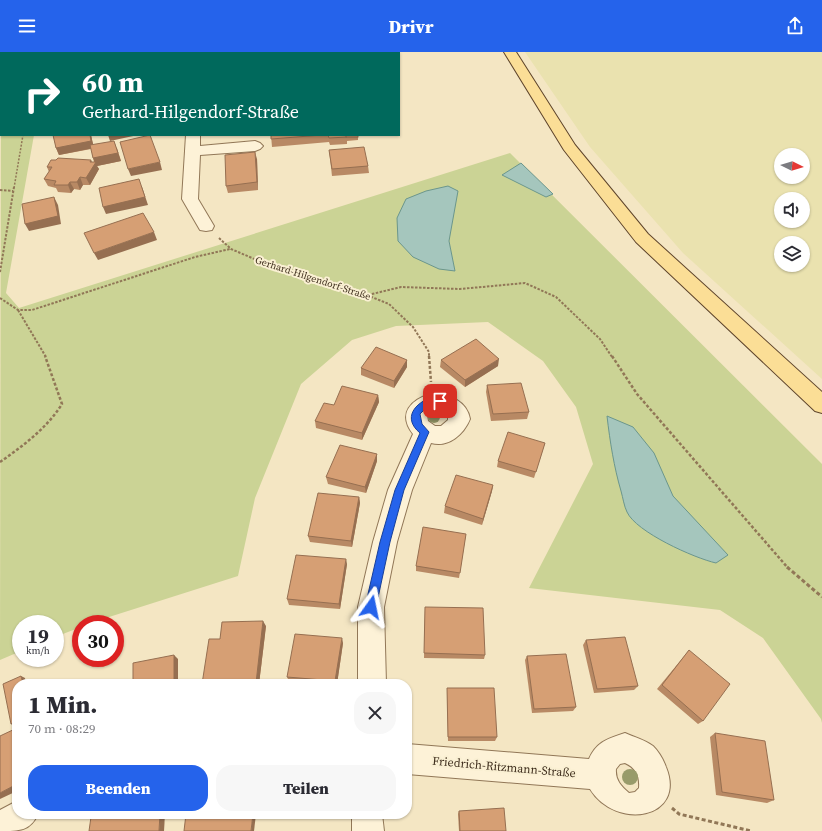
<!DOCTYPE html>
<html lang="de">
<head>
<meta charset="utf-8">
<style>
  body { margin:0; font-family:"Source Serif 4",serif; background:#f7f7f7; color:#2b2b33; height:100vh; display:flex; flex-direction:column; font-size:15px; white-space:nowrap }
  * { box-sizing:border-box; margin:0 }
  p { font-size:13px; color:#7c7c81 }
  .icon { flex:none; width:22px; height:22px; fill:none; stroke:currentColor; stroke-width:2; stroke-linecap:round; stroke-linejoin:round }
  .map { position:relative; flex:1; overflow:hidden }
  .sheet { position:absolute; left:12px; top:627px; width:400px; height:140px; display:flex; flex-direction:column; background:#fff; border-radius:16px; box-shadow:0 1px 3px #0004 }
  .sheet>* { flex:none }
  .guide { position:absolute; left:0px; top:0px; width:400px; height:84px; box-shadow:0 1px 3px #0004; background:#00695c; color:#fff; overflow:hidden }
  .needle { width:26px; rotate:95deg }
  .buttons { position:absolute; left:774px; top:96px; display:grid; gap:8px }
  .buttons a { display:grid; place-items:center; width:36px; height:36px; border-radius:50%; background:#fff; box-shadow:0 1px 3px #0004; font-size:20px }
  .speed { position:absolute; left:12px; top:563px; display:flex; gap:8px; font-size:20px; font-weight:700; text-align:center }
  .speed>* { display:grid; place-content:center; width:52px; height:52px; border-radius:50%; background:#fff; box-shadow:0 1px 3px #0004; line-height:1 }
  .speed small { font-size:10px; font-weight:400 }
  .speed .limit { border:6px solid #d22; background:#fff; color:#111 }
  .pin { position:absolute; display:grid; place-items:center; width:34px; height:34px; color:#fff; margin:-17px; border-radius:8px; box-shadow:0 2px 6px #0006 }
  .me { position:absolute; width:44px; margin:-22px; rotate:12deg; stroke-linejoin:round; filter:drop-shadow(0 0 3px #0008) }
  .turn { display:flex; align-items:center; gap:14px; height:84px; padding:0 16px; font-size:18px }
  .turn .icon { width:52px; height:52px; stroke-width:2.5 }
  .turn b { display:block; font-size:28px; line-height:34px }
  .round { display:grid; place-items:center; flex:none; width:42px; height:42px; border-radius:16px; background:#f7f7f7 }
  .headline { display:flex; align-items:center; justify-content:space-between; height:68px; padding:0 16px }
  h1 { font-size:24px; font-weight:800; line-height:30px }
  .primary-button { display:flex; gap:8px; margin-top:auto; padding:8px 16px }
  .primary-button a { flex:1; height:46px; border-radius:16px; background:#2563eb; color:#fff; font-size:16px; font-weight:800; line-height:46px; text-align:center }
  .primary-button a+a { background:#f7f7f7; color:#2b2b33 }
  header { display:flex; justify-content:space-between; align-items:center; height:52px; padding:0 16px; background:#2563eb; color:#fff; font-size:18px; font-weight:800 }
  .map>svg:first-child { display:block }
</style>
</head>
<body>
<header><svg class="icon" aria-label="menu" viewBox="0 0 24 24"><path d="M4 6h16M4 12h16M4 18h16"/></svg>Drivr<svg class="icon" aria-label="share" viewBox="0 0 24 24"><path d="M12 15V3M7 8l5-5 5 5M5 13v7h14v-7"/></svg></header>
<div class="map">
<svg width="822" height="779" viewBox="0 0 822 779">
  <rect width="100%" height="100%" fill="#f4e6c3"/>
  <path fill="#eae2af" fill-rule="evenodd" d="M525 0H822V327L683 201 590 95ZM781 103H803V125H781ZM781 147H803V169H781ZM781 191H803V213H781Z"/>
  <polygon fill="#cbd395" points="1,16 1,83 34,83 6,241 19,256 510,101 822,412 822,671 821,667 763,586 720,558 529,536 593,412 576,355 543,309 488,270 396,274 352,288 301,332 255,446 238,524 87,572 81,572 81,575 55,585 55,572 21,572 21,599 0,608"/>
  <g fill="#a5c6bd" stroke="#6b968c">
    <polygon points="521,111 553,142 546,145 502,123"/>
    <polygon points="448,134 458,139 449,189 455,219 439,217 413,205 398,189 397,166 406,147 426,139"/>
    <path d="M607 364 633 375 654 401 673 444 728 503 716 511C694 506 636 480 627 460 624 454 623 446 621 439 614 415 610 390 607 364Z"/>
  </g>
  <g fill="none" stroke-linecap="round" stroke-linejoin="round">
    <g stroke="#917757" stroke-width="2">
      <g id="minor">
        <rect x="190" y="0" width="12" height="1"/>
        <polygon points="186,83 200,83 200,94 255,89 260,91 263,94 260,97 255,99 200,103 198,147 214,174 212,178 206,179 200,178 182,147"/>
        <path d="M432 341C449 342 467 349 470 367 464 382 449 396 431 391L412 438 397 490 384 555 386 632H358V555L373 490 388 438 413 382C397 361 411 348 432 341ZM434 357 439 358 448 364V368L441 374H435L428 369 427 363Z"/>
        <path d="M625 681C634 685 645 688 653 694 659 700 663 707 666 715 687 767 616 779 590 737L407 722V692L589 707C597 689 608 687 625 681ZM625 711C636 716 640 724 639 736L635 740 629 741C621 734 615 728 616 717L620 712Z"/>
        <path d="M17 749V762H38C30 779 20 779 0 779V758Z"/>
        <polygon points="352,762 382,762 384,779 352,779"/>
      </g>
    </g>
    <g stroke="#5e442b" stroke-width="2">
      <polygon id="major" points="504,0 516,0 575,93 648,182 822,340 822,361 815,359 636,190 564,98"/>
    </g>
    <g stroke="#917757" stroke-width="1.5" stroke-dasharray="2 1.5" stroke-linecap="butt">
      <polyline points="0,48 1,45"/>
      <polyline points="14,136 23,83"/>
    </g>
    <g stroke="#917757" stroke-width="2" stroke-dasharray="2.5 1.5" stroke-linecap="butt">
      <polyline points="0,138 13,139"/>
      <polyline points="219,186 231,197 259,209 342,233 389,252 413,275 429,300 429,305"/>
      <polyline points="0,220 14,135"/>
      <polyline points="368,243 401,235 460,237 525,231 556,245 600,287 612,305"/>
      <polyline points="0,246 18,258 32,258 195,205 230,197"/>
      <polyline points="18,258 46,305"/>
    </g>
    <g stroke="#917757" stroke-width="2.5" stroke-dasharray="3 2" stroke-linecap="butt">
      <polyline points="429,304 431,330"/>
      <polyline points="612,304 637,342 788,516"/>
      <path d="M0 410C23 394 47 376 62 352L45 304"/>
    </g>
    <g stroke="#917757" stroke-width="3" stroke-dasharray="4 2.5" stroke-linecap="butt">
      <polyline points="787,515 822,545"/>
      <polyline points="672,756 679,762 751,779"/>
    </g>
    <use href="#minor" fill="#fdf2d7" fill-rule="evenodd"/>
    <use href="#major" fill="#fbde96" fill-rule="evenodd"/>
  </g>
  <g fill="#989b6a">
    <circle cx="434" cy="365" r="6"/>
    <circle cx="630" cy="725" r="8"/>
  </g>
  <g fill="#b88964">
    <polygon points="53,83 91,83 93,93 117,96 121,109 97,114 99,117 90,133 83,133 80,138 74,137 71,141 58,140 56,136 48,134 44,127 49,120 47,115 94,110 91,97 59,103 56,96"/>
    <polygon points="229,83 243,83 229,84"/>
    <polygon points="271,83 358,83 358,88 347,89 347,92 330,93 329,90 272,95"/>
    <polygon points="329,98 368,114 369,121 332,124"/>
    <polygon points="257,107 258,138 228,141 226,134"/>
    <polygon points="407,308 407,315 394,336 361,323 361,316"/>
    <polygon points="441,308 498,314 465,335 440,315"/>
    <polygon points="487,333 529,360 527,367 491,369 486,340"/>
    <polygon points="378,343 379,350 362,388 316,376 315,369 334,353"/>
    <polygon points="545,391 534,426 497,415 498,409"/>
    <polygon points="377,402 377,409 366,441 328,432 326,425"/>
    <polygon points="493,433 492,439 482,473 444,461 445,454"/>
    <polygon points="359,445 360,451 352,495 310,490 308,484"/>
    <polygon points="466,482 459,526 416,519 416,514"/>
    <polygon points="347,512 340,557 289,553 287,547"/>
    <polygon points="425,555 485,603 484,607 424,606"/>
    <polygon points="266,574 259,632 202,632 220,587"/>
    <polygon points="586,588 638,634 634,638 594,641 583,593"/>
    <polygon points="343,591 337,632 318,632 289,629 287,625"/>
    <polygon points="689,598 703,669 698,672 657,637 685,603"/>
    <polygon points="527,604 576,655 573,659 532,661 525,608"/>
    <polygon points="447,636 497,685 495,689 448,689 447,640"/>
    <polygon points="715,681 774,748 767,751 716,743 710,685"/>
    <polygon points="459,759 506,779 459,779 458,762"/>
  </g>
  <g fill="#966f51">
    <polygon points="151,0 162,0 161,1 150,1"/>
    <polygon points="256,0 281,0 281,1 251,1"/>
    <polygon points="90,83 91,83 94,96 59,103 56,96"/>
    <polygon points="108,83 138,83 110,89"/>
    <polygon points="114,89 121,109 97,114 99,117 90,133 86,126 90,110 91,108 94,114 95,111 93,106"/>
    <polygon points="255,100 257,107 258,138 257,130"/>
    <polygon points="160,110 162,118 131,124 128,117"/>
    <polygon points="80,125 83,133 80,138 77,130"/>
    <polygon points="70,130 74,137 71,141 68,133"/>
    <polygon points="142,135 148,153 106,162 103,155"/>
    <polygon points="54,145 58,153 61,172 29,179 25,172"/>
    <polygon points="154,180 157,188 98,208 94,201"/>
    <polygon points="499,307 498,314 465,335 465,328"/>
    <polygon points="407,308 407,315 394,336 394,329"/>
    <polygon points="378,343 379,350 362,388 362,381"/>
    <polygon points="377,402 377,409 366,441 365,435"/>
    <polygon points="493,433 492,439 482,473 483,467"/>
    <polygon points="359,445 360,451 352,495 351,489"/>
    <polygon points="346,507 347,512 340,557 339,552"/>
    <polygon points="263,569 266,574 259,632 257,632 256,631"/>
    <polygon points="342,586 343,591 337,632 336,632 335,629"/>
    <polygon points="174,603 178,607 178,632 174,632"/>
    <polygon points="21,624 25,626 26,632 23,632"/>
    <polygon points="17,669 17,673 15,674 11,672"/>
    <polygon points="17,732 17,739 0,747 0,741"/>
    <polygon points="160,762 165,762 164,779 159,779"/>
    <polygon points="253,762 256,762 254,779 251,779"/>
  </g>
  <g fill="#d69f74" stroke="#966f51">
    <polygon points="101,0 151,0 150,1 137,0 134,1 99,1"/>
    <polygon points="222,0 256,0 251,1 223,1"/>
    <polygon points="53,83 90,83 91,89 56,96"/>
    <polygon points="150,83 160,110 128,117 120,90"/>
    <polygon points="271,83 322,83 271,87"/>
    <polygon points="328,83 346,83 347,85 329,86"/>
    <rect x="346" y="83" width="12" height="2"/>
    <polygon points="114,89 118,101 93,106 90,93"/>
    <polygon points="364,95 368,114 332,117 329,98"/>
    <polygon points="255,100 257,130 226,134 225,103"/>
    <polygon points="58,106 91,108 90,110 96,110 86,126 80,125 77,130 70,130 68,133 54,133 56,129 44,127 52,115 47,115 51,108 56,108"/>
    <polygon points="139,127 145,145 103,155 99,136"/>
    <polygon points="54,145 58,164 25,172 22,152"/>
    <polygon points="143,161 154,180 94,201 84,181"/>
    <polygon points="476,287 499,307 465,328 441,308"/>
    <polygon points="376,295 407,308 394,329 361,316"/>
    <polygon points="521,331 529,360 493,362 487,333"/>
    <polygon points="342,334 378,343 362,381 315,369 324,351 334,353"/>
    <polygon points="508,380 545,391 536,420 498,409"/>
    <polygon points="340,393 377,402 365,435 326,425"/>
    <polygon points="456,423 493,433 483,467 445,454"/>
    <polygon points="318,441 359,445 351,489 308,484"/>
    <polygon points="423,475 466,482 460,521 416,514"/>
    <polygon points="296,503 346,507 339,552 287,547"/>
    <polygon points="425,555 483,556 485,603 424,601"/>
    <polygon points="263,569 256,631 202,632 209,587 220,587 222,570"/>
    <polygon points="295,582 342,586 335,629 287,625"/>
    <polygon points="625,585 638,634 597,637 586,588"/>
    <polygon points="689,598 730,632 703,669 662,633"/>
    <polygon points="566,602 576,655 534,657 527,604"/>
    <polygon points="174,603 174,632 133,632 133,611"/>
    <polygon points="21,624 23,632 17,632 17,669 11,672 3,632"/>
    <polygon points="447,636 494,636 497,685 448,685"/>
    <polygon points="17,676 17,732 0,741 0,684"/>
    <polygon points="715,681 765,689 774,748 722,740"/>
    <polygon points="504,756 506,779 460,779 459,759"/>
    <polygon points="107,762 160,762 159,779 89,779 91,765"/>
    <polygon points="186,762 253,762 251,779 184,779"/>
  </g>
  <path fill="#2563eb" stroke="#184099" d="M432 345 440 346 445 349 440 352 428 354 420 362 422 372 429 380 404 438 390 490 376 555 374 559 371 560 367 559 365 555 380 490 395 438 420 381C402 366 415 351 432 345Z"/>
  <g text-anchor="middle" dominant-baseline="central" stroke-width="4" stroke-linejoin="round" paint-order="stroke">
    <g font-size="10" fill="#3f2e1d" stroke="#faf0d3">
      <text transform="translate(313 226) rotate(18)">Gerhard-Hilgendorf-Straße</text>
    </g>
    <g font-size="12" fill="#3f2e1d" stroke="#faf0d3">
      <text transform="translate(504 715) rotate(5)">Friedrich-Ritzmann-Straße</text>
    </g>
  </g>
</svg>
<div class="buttons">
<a><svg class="needle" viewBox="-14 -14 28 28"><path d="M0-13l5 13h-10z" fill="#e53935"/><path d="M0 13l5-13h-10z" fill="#7c7c81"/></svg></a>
<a><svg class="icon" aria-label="sound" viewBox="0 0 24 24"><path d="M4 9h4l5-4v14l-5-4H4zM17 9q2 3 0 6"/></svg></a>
<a><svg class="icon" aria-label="layers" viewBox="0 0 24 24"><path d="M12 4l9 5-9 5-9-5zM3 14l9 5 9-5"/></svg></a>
</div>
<div class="speed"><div>19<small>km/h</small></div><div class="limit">30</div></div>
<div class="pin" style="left:440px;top:349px;background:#d93025"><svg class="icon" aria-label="arrive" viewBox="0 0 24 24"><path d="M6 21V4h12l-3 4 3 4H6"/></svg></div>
<svg class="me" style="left:371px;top:555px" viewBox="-20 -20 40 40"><path d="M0-17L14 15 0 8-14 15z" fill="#2563eb" stroke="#fff" stroke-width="4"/></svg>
<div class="guide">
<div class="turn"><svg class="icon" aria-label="right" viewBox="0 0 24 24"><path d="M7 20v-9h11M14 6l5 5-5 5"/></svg><div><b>60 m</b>Gerhard-Hilgendorf-Straße</div></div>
</div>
<section class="sheet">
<div class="headline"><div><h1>1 Min.</h1><p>70 m · 08:29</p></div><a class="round"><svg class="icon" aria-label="close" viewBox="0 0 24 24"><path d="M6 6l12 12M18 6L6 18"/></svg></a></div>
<div class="primary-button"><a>Beenden</a><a>Teilen</a></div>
</section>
</div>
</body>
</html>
